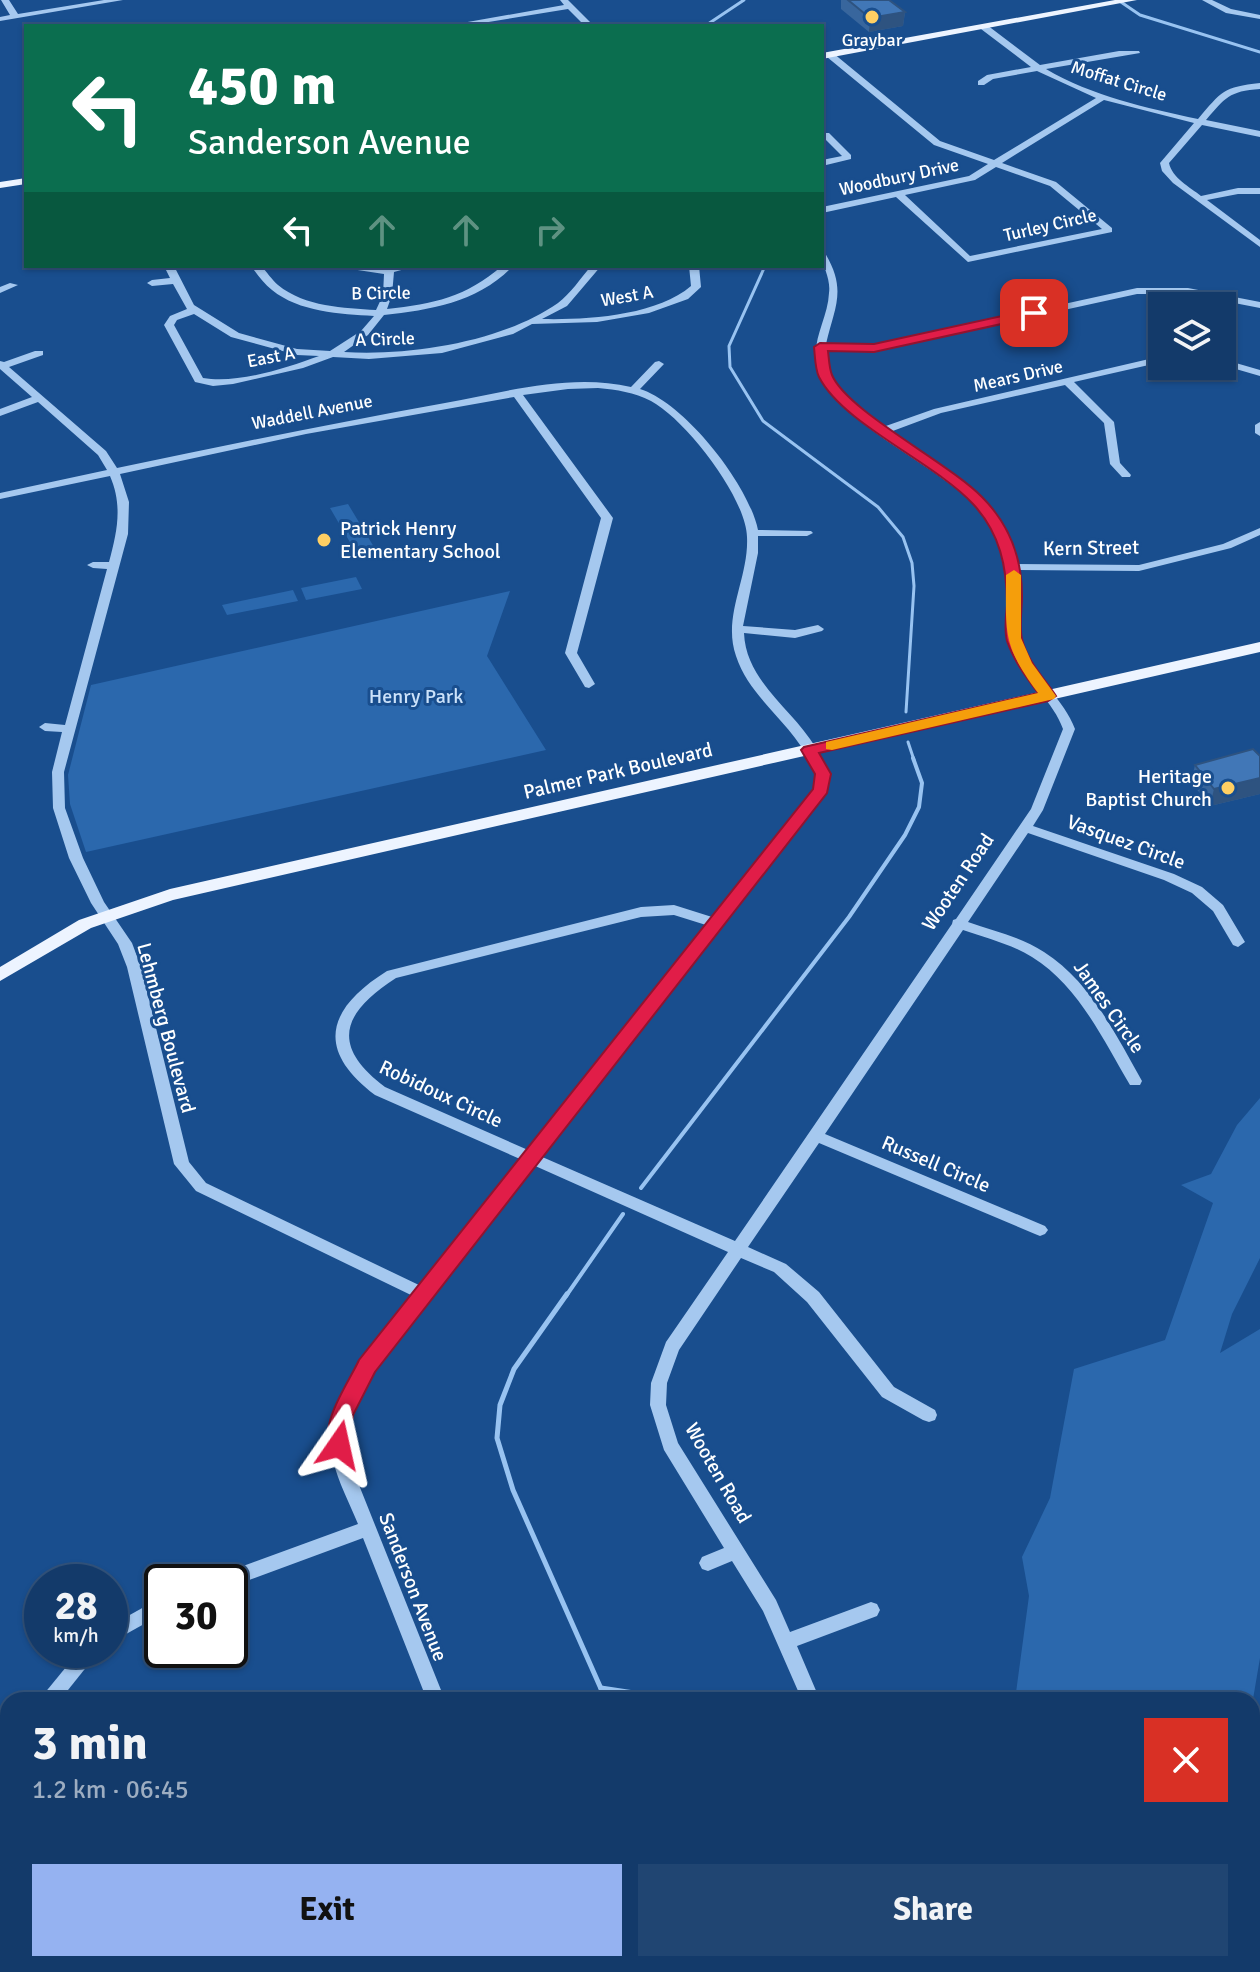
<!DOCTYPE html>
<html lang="en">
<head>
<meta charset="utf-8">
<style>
  body { margin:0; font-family:Signika,sans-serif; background:#204572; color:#f1f3f6; height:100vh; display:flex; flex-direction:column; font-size:30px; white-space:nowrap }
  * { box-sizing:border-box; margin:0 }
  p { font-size:26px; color:#9dadc1 }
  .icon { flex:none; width:44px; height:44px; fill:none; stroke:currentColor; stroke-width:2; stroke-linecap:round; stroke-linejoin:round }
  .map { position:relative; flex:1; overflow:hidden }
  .side { position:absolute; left:0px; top:1692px; width:1260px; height:280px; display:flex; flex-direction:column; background:#133a6a; border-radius:24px 24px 0 0; box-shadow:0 2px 6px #0004,0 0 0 2px #32547e }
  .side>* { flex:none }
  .guide { position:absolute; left:24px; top:24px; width:800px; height:244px; border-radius:0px; box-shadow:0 2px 6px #0004,0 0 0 2px #32547e; background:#0b6e4f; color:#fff; overflow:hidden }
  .fabs { position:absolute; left:1148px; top:292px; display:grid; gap:16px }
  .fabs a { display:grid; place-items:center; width:88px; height:88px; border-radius:0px; background:#133a6a; box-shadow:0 2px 6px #0004,0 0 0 2px #32547e; font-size:40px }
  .speed { position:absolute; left:24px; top:1564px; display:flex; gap:16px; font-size:40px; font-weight:700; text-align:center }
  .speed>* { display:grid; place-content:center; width:104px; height:104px; border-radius:50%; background:#133a6a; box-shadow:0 2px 6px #0004,0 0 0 2px #32547e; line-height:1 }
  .speed small { font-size:20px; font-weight:400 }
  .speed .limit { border:4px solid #111; border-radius:12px; background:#fff; color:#111 }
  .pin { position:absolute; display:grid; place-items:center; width:68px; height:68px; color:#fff; margin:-34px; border-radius:16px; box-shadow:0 4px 12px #0006 }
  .me { position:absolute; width:88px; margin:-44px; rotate:11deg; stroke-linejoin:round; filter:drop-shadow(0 0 6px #0008) }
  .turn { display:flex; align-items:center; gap:28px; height:168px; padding:0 32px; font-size:36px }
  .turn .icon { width:104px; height:104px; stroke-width:2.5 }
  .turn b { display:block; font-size:56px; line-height:68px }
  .lanes { display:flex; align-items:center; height:76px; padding:0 32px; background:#0003; justify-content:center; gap:40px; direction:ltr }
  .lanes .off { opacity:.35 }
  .round { display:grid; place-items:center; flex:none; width:84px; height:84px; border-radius:0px; background:#204572 }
  .headline { display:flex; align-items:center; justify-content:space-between; height:136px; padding:0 32px }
  h1 { font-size:48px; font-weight:700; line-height:60px }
  .button { display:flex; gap:16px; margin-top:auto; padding:16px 32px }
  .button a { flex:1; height:92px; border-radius:0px; background:#95b2f1; color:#111; font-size:32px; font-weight:700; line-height:92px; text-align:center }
  .button a+a { background:#204572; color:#f1f3f6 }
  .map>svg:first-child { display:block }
</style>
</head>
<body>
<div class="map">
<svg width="1260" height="1972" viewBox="0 0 1260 1972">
  <rect width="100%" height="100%" fill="#194e8e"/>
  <g fill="#2b68ad">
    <polygon points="348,504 377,552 358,556 330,508"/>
    <polygon points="356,577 362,589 306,600 301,588"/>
    <polygon points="293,590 298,601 227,615 222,605"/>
    <polygon points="510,591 487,656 546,750 86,852 70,804 68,775 91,685"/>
    <polygon points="1260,1098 1260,1258 1232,1314 1220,1353 1260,1329 1260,1658 1252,1705 1252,1700 1015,1700 1029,1596 1022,1557 1050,1498 1074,1369 1165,1340 1213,1203 1181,1185 1211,1174 1237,1125"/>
    <polygon points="962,1964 1252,1964 1257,1972 961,1972"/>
  </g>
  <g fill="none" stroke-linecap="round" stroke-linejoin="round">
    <g stroke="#98c3f1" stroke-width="3">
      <polyline points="1118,0 1140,15 1260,52"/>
      <polyline points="705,26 744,0"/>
      <polyline points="765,266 729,346 730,367 763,421 878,507 903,537 912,563 914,586 906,712"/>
      <polyline points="908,742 914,760"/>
    </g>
    <g stroke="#98c3f1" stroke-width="4">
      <polyline points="641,1188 849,917 905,835 919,807 922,783 913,758"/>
      <polyline points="566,1296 623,1214"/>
    </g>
    <g stroke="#98c3f1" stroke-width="5">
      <polyline points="567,1294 514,1369 500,1405 497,1438 513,1490 606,1700"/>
      <polyline points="601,1688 680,1700"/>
      <polyline points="1204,1964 1205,1972"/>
      <polyline points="638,1972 640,1964"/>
    </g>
    <g fill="#a5c8ef" fill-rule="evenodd">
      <polygon points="1,0 9,0 18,14 104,0 123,0 0,21 0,17 10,15"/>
      <polygon points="560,0 568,0 594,26 585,26 568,9 464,26 445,26 564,5"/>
      <polygon points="1202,0 1212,0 1231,9 1260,15 1260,19 1226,13"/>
      <path d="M981 25H987L1040 65 1119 51H1139L1140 53 1046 69C1092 96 1146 108 1198 119 1222 91 1223 87 1260 83V89C1229 91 1225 98 1206 120L1260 131V137L1202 125 1169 163C1172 178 1190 187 1201 196L1238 188H1260V194H1238L1207 200 1260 240V247L1173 183 1162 171 1160 163 1194 123 1104 100 1002 163 1056 182 1112 228V232L968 262 896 197 822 213V207L969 176 988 164 934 145 827 57V53H833L940 141 994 160 1096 98 1037 71 993 79 984 85H978V81L987 75 1031 67 981 29ZM996 167 1050 186 1102 229 970 256 905 195 975 180Z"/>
      <polygon points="823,133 829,133 851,155 851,159 822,166 822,160 842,156 823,137"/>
      <path d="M822 252 825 253C847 290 835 306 826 344L887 343 1137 288H1188L1260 302V308L1188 294H1137L887 349 826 350C826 385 857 408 883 427L934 409 1162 356V362L1074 382 1114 422 1120 463 1131 475 1130 477H1122L1110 464 1104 423 1065 385 941 413 890 432C942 468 1000 497 1016 564L1139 565 1223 544 1260 528V535L1231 548 1139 571 1018 570C1022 596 1014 626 1024 651 1036 680 1064 699 1075 729L1043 810 1033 826 1174 874 1202 887 1223 905 1245 942 1238 947 1233 945 1213 911 1192 893 1164 880 1028 833 968 922C994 931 1021 937 1044 952 1090 981 1116 1035 1142 1081L1140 1085H1130C1103 1040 1079 986 1032 957 1011 944 986 938 963 930L825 1134 1045 1226 1048 1230 1045 1234 1040 1236 1035 1234 819 1143 748 1247 786 1264 819 1292 894 1387 935 1410 937 1415 935 1420 929 1422 923 1420 882 1397 807 1302 774 1272 741 1258 679 1350 667 1383 666 1405 678 1443 776 1600 790 1632 871 1602 877 1604 880 1610 877 1616 797 1646 820 1700H802L763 1611 732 1561 708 1571 702 1569 699 1563 702 1557 724 1548 664 1450 650 1405 651 1383 666 1342 728 1252 533 1165 373 1371C357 1400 347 1426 349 1460L445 1700H427L363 1538 230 1587V1582H213L216 1576 358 1524C350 1504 338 1482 333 1460 319 1402 380 1338 413 1296L196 1191 174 1164 127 967 118 944 91 903 69 858 53 808 52 772 62 732 45 731 39 727 45 723 65 725 107 569 93 568 87 565 93 562H109C117 532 123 506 110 476L0 499V493L107 470 98 455 38 402 0 416V409L32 397 0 369V361L4 362 35 351H43V355L9 367 106 451 117 468C226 445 335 423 445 403 506 392 570 373 631 387L655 362 659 361 664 364 640 389C685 403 749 485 758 530L811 531 813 533 807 536H758V553L743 626 795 630 818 625 824 629 822 631 795 638 744 633C746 682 793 709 816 748 823 759 827 771 830 783L540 1156 735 1241 952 924 953 920 956 919 1031 809 1063 729C1052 698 1021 679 1011 647 1007 633 1008 619 1008 605 1008 572 1003 539 982 513 944 465 822 420 816 358 814 336 828 316 829 293 831 278 822 267 822 252ZM598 388C617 390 634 392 651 401 685 419 746 497 747 537 749 578 722 616 736 656 752 705 803 727 818 783L712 917 674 905 641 907 387 971C328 1008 314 1049 375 1095L520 1159 421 1286 206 1183 189 1162 141 967 132 943 104 902 83 858 65 808 64 772 128 534 129 502 120 474 306 434 514 397 601 518 565 653 585 687 589 688 595 684 577 653 613 518 523 395 568 389ZM674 915 706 925 528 1150 385 1087C329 1045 343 1012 396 978L641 917Z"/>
      <path d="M164 266H174L194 305 239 333 297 349 330 351 361 331 374 316C340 314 299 312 272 290 264 284 257 274 251 266H261C267 272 272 280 278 285 305 307 344 308 376 310L383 295 384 274 351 269 346 266 383 268 416 266 394 272 392 295 387 309C434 304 466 297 502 266H513C479 302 431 310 384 315L368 335 344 352C411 356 502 342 558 303 570 294 581 278 591 266H601L567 306 542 319C586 320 656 316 691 286L689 266H699L701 287 688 299 649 313 597 322 532 324 513 334 442 353 369 359 333 357 303 368 233 384 213 386 195 382 164 325 170 316 187 309 173 284 152 286 147 283 152 280 170 278ZM194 314 231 337 297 355 319 356C286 368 238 384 203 378L174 325 177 320Z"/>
      <polygon points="10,283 18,285 0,293 0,287"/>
      <polygon points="1222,359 1260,370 1260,376 1222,365"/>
      <polygon points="1260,422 1260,436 1255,433 1255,425"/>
      <polygon points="162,1597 162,1614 110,1643 110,1626"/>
      <polygon points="80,1650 100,1650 60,1700 39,1700"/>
      <polygon points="36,1964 56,1964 58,1972 38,1972"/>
      <polygon points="796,1964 816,1964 814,1972 794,1972"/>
    </g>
    <g fill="#edf4ff" fill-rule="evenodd">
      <polygon points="1115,0 1137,0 822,59 822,53"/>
      <polygon points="26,178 26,184 0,188 0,182"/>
      <polygon points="1260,642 1260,652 173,900 91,928 0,981 0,967 79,920 170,889"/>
    </g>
  </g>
  <g fill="#38669d">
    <polygon points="841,0 889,0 905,12 903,26 869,32 841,9"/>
    <polygon points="1260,756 1260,794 1210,806 1191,782 1195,765"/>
  </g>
  <g fill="#2e5380">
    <polygon points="905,12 903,26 869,32 870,18"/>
    <polygon points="1260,778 1260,794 1210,806 1214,789"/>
  </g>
  <g fill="#4177b7" stroke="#2e5380" stroke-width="2">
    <polygon points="848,0 889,0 905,12 870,18"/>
    <polygon points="1253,749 1260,756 1260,778 1214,789 1195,765"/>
  </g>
  <path fill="#e11d48" stroke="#92132f" stroke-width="2" d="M1034 309 1038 310V316L874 352 828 351C829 358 829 368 832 375 847 411 949 463 982 497 1009 524 1022 558 1022 596 1022 609 1019 626 1022 639 1027 661 1044 678 1056 696L1048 701 819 753 831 774 827 793 375 1372 353 1415 347 1451 339 1454 331 1451C318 1424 348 1384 359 1360L813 789 815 774 801 750 804 747 1038 693C1026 677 1014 661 1007 641 1004 630 1006 616 1007 605 1007 567 1000 533 973 504 934 462 843 424 819 377 815 369 815 356 814 347L820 343 874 344Z"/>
  <path fill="#f59e0b" d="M1014 570 1021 575V638L1032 663 1056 696 1054 699 832 750 826 749V742L1038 693C1002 644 1006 634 1006 575Z"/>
  <g fill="#ffcf63" stroke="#194e8e" stroke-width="3">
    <circle cx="872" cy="17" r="8"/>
    <circle cx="324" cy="540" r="8"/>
    <circle cx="1228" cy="788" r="8"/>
  </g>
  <g text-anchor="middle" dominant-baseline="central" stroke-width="6" stroke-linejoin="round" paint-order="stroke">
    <g font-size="18" fill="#fff" stroke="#194e8e">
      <text x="872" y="40">Graybar</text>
    </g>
    <g font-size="18" fill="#fff" stroke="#194e8e">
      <text transform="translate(1119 81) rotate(17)">Moffat Circle</text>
      <text transform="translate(899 177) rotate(-12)">Woodbury Drive</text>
      <text transform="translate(1050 225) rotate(-13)">Turley Circle</text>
      <text transform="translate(381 293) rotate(-1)">B Circle</text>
      <text transform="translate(627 296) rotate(-10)">West A</text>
      <text transform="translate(385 339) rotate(-2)">A Circle</text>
      <text transform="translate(271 357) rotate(-11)">East A</text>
      <text transform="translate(1018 376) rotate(-13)">Mears Drive</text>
      <text transform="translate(312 412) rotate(-11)">Waddell Avenue</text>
    </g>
    <g font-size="20" fill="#fff" stroke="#194e8e" text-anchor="start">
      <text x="340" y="528">Patrick Henry<tspan x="340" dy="23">Elementary School</tspan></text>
      <text x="1212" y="776" text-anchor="end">Heritage<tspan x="1212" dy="23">Baptist Church</tspan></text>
    </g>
    <g font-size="20" fill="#fff" stroke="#194e8e">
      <text transform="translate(1091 548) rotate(-1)">Kern Street</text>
      <text transform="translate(618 771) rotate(-13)">Palmer Park Boulevard</text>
      <text transform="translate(1126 842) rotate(20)">Vasquez Circle</text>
      <text transform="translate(958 882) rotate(-56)">Wooten Road</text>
      <text transform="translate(1109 1007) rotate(55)">James Circle</text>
      <text transform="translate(166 1028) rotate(75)">Lehmberg Boulevard</text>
      <text transform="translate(441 1094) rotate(25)">Robidoux Circle</text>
      <text transform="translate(936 1164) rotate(23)">Russell Circle</text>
      <text transform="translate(718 1473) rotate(60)">Wooten Road</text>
      <text transform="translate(413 1587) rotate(69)">Sanderson Avenue</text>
    </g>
    <g font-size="20" fill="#cce2fa" stroke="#194e8e">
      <text x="416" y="696">Henry Park</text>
    </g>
  </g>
</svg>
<div class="fabs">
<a><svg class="icon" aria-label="layers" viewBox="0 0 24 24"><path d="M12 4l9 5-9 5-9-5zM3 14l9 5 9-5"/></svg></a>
</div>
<div class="speed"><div>28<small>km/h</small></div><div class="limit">30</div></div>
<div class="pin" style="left:1034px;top:313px;background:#d93025"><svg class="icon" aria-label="arrive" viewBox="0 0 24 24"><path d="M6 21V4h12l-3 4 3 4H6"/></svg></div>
<svg class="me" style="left:339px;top:1445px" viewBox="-20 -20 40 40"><path d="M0-17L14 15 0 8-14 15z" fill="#e11d48" stroke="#fff" stroke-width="4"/></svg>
<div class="guide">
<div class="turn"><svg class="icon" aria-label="left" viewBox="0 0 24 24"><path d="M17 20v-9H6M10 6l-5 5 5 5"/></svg><div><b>450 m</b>Sanderson Avenue</div></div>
<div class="lanes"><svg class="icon" aria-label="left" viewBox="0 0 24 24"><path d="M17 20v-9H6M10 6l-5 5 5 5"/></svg><svg class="icon off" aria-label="ahead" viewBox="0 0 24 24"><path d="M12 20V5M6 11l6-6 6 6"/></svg><svg class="icon off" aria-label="ahead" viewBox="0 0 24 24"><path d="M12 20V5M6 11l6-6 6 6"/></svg><svg class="icon off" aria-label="right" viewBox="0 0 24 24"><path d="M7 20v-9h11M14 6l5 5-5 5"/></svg></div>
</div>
<section class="side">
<div class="headline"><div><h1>3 min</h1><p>1.2 km · 06:45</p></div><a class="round" style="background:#d93025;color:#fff"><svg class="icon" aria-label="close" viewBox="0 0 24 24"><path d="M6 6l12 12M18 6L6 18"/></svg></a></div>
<div class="button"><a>Exit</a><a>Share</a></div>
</section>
</div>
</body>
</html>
